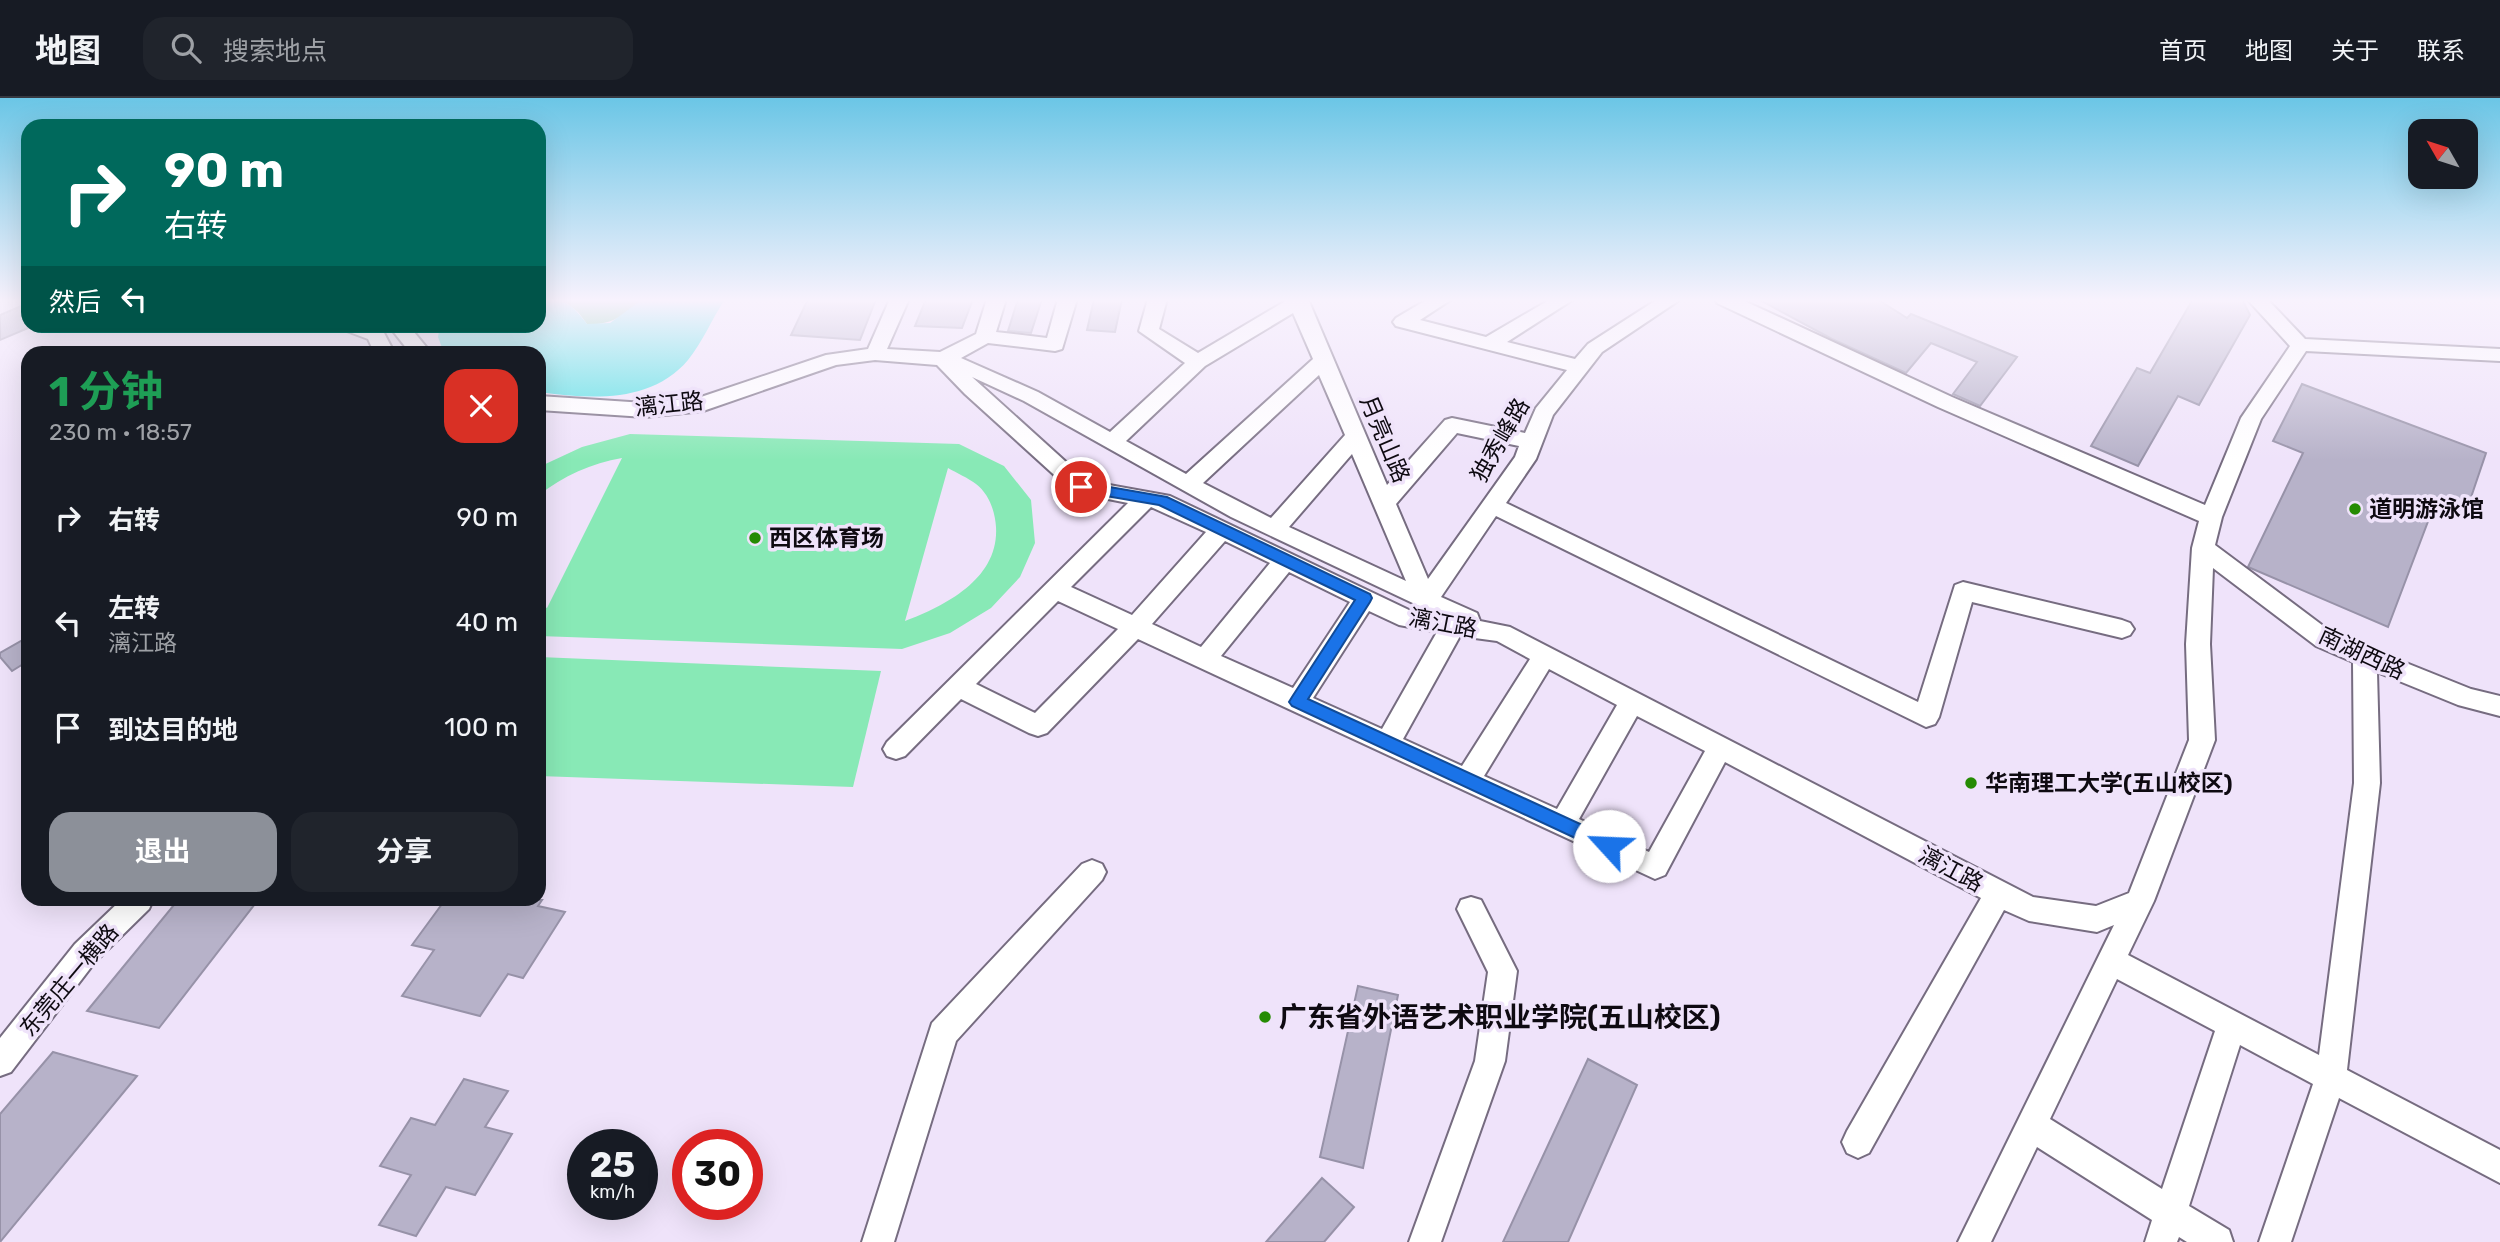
<!DOCTYPE html>
<html lang="zh">
<head>
<meta charset="utf-8">
<style>
  body { margin:0; font-family:Rubik,"Noto Sans SC",sans-serif; background:#20242c; color:#f1f3f6; height:100vh; display:flex; flex-direction:column; font-size:26px; white-space:nowrap }
  * { box-sizing:border-box; margin:0 }
  p { font-size:23px; color:#9ea1a6 }
  .icon { flex:none; width:38px; height:38px; fill:none; stroke:currentColor; stroke-width:2; stroke-linecap:round; stroke-linejoin:round }
  .map { position:relative; flex:1; overflow:hidden }
  .drawer { position:absolute; left:21px; top:248px; width:525px; height:560px; display:flex; flex-direction:column; background:#171b24; border-radius:21px; box-shadow:0 7px 28px #0002 }
  .drawer>* { flex:none }
  .top-card { position:absolute; left:21px; top:21px; width:525px; height:214px; border-radius:21px; box-shadow:0 7px 28px #0002; background:#00695c; color:#fff; overflow:hidden }
  .needle { width:46px; rotate:309deg }
  .tools { position:absolute; left:2408px; top:21px; display:grid; gap:14px }
  .tools a { display:grid; place-items:center; width:70px; height:70px; border-radius:14px; background:#171b24; box-shadow:0 7px 28px #0002; font-size:35px }
  .speed { position:absolute; left:567px; top:1031px; display:flex; gap:14px; font-size:35px; font-weight:700; text-align:center }
  .speed>* { display:grid; place-content:center; width:91px; height:91px; border-radius:50%; background:#171b24; box-shadow:0 7px 28px #0002; line-height:1 }
  .speed small { font-size:18px; font-weight:400 }
  .speed .limit { border:10px solid #d22; background:#fff; color:#111 }
  .pin { position:absolute; display:grid; place-items:center; width:60px; height:60px; color:#fff; margin:-30px; border:4px solid #fff; border-radius:50%; box-shadow:0 2px 7px #0007 }
  .me { position:absolute; width:77px; margin:-38px; rotate:295deg; stroke-linejoin:round; filter:drop-shadow(0 0 5px #0008) }
  .turn { display:flex; align-items:center; gap:24px; height:147px; padding:0 28px; font-size:32px }
  .turn .icon { width:91px; height:91px; stroke-width:2.5 }
  .turn b { display:block; font-size:49px; line-height:60px }
  .then { display:flex; align-items:center; height:66px; padding:0 28px; background:#0003; gap:14px; font-size:26px }
  .round { display:grid; place-items:center; flex:none; width:74px; height:74px; border-radius:21px; background:#20242c }
  .overview { display:flex; align-items:center; justify-content:space-between; height:119px; padding:0 28px }
  h1 { font-size:42px; font-weight:700; line-height:52px; color:#1e9e55 }
  .primary-button { display:flex; gap:14px; margin-top:auto; padding:14px 28px }
  .primary-button a { flex:1; height:80px; border-radius:21px; background:#8c9099; color:#fff; font-size:28px; font-weight:700; line-height:80px; text-align:center }
  .primary-button a+a { background:#20242c; color:#f1f3f6 }
  ul { padding:0; list-style:none }
  li { display:flex; align-items:center; gap:21px; height:105px; padding:0 28px }
  li div { flex:1 }
  li b { display:block; font-size:26px }
  li em { font-style:normal }
  header { display:flex; align-items:center; gap:42px; box-sizing:border-box; height:98px; padding:0 35px; background:#171b24; border-bottom:2px solid #363941 }
  header strong { font-size:33px }
  nav { display:flex; gap:38px; margin-inline-start:auto; font-size:24px }
  .search { width:490px; height:63px; background:#20242c; display:flex; align-items:center; gap:18px; box-sizing:border-box; padding:0 24px; border-radius:21px; color:#9ea1a6; font-size:26px }
  .map>svg:first-child { display:block }
</style>
</head>
<body>
<header>
<strong>地图</strong>
<div class="search"><svg class="icon" aria-label="search" viewBox="0 0 24 24"><circle cx="10" cy="10" r="6"/><path d="M15 15l6 6"/></svg>搜索地点</div>
<nav><a>首页</a><a>地图</a><a>关于</a><a>联系</a></nav>
</header>
<div class="map">
<svg width="2500" height="1144" viewBox="0 0 2500 1144">
  <rect width="100%" height="100%" fill="#efe3fa"/>
  <g fill="#88e9b6" fill-rule="evenodd">
    <path d="M630 336 959 346 1004 368 1031 402 1035 445 1020 479 991 510 950 535 902 551 539 538V506L547 510 622 360C592 365 563 378 539 397V369L582 349ZM948 370C957 375 968 380 976 386 989 396 995 413 996 429 999 480 947 507 905 523Z"/>
    <polygon points="539,559 881,573 853,689 539,678"/>
  </g>
  <path fill="#62c795" d="M561 201H643C626 216 611 228 587 226L578 214Z"/>
  <path fill="#50e0e2" d="M539 201C565 201 571 205 587 226L610 225 643 201H725C712 221 702 245 688 262 651 306 589 301 539 294V256L444 255 438 239 440 228H539Z"/>
  <g fill="#b7b2c9" stroke="#9792a8" stroke-width="2">
    <polygon points="808,201 876,201 860,242 791,237"/>
    <polygon points="926,201 973,201 962,230 915,228"/>
    <polygon points="1018,201 1042,201 1031,235 1008,233"/>
    <polygon points="1094,201 1122,201 1115,234 1087,232"/>
    <polygon points="1758,201 1877,201 1907,220 1911,216 2017,259 1980,308 1953,296 1977,264 1931,245 1906,275 1832,241"/>
    <polygon points="2193,201 2242,201 2250,217 2199,307 2178,298 2138,368 2091,348 2137,270 2150,275"/>
    <polygon points="28,205 28,230 0,242 0,217"/>
    <polygon points="2302,286 2486,355 2465,417 2435,405 2388,529 2248,469 2303,355 2273,343"/>
    <polygon points="28,539 28,563 12,573 0,559 0,555"/>
    <polygon points="178,802 258,802 159,930 87,913"/>
    <polygon points="445,802 542,802 538,808 565,814 523,880 508,876 480,918 402,898 434,852 412,847"/>
    <polygon points="1358,888 1398,897 1363,1070 1320,1059"/>
    <polygon points="53,954 137,978 0,1144 0,1016"/>
    <polygon points="1588,961 1637,987 1568,1144 1503,1144"/>
    <polygon points="464,981 508,993 485,1029 512,1036 475,1097 446,1089 416,1138 379,1127 411,1077 380,1068 411,1020 435,1027"/>
    <polygon points="1322,1080 1354,1109 1324,1144 1266,1144"/>
  </g>
  <g fill="none" stroke-linecap="round" stroke-linejoin="round">
    <g stroke="#766c80" stroke-width="4">
      <g id="street">
        <path d="M890 201H909L887 251 940 254 976 236 987 201H1006L996 234 1047 240 1058 201H1077L1062 251 1055 253 988 245 961 260 1038 294 1110 334 1185 265 1139 233 1148 201H1167L1159 231 1198 255 1289 201H1308L1387 387 1445 322 1452 320 1525 335 1536 310 1567 272 1396 228 1393 224 1396 220 1428 201H1452L1420 222 1486 239 1551 201H1574L1507 244 1575 261 1588 246 1658 201H1681L1602 254 1553 317 1536 361 1506 405 1918 604 1955 487 1963 484 2122 522 2130 525 2134 531 2130 537 2122 540 1972 504 1939 619 1935 626 1926 629 1496 418 1441 499 1477 515 1480 523 1510 529 2033 799 2096 808 2129 795 2189 642 2186 546 2192 450 2199 423 1938 309 1717 205 1715 201H1740L1952 299 2205 407 2241 320 2290 248 2247 201H2267L2305 241 2500 251V263L2306 253 2261 321 2222 419 2215 447 2334 536 2471 591 2500 598V618L2458 607 2377 574 2380 685 2347 972 2500 1052V1085L2339 1000 2291 1144H2259L2313 986 2240 947 2189 1108 2229 1132 2233 1144H2187L2179 1139 2177 1144H2145L2152 1122 2037 1049 1991 1144H1958L2114 827 2097 834 2029 823 2004 812 1869 1055 1858 1060 1847 1055 1842 1044 1847 1033 1981 800 1725 664 1665 777 1655 781 1138 541 1047 635 1038 638 1029 635 961 601 905 658 896 661 887 658 883 651 887 644 1128 405 1073 394 965 296 937 267 875 262 836 267 703 313 645 319 539 312V298L645 305 701 299 826 257 868 251ZM1293 215 1313 261 1186 376 1126 343 1205 268ZM1319 277 1345 337 1271 420 1203 385ZM972 279 1024 303 1231 419 1436 516 1411 513 1170 398 1087 383ZM1457 335 1519 348 1515 359 1428 481 1396 406ZM1352 356 1406 483 1289 429ZM1151 409 1206 434 1132 517 1071 489ZM1225 443 1270 465 1201 549 1152 526ZM2213 470 2316 548 2353 564 2354 685 2319 957 2128 857 2154 803 2215 642 2210 546ZM1289 474 1350 504 1293 590 1221 558ZM1058 503 1118 531 1035 615 976 586ZM1369 513 1399 527 1437 534 1382 631 1313 600ZM1460 538 1497 543 1530 561 1462 668 1403 641ZM1549 571 1617 607 1557 711 1484 678ZM1637 618 1705 653 1649 754 1579 721ZM2117 881 2215 933 2162 1091 2050 1021Z"/>
        <polygon points="341,228 368,228 383,233 395,256 375,256 368,241 344,232"/>
        <polygon points="389,228 409,228 432,256 411,256"/>
        <polygon points="1092,762 1102,766 1106,774 1102,782 956,943 894,1144 862,1144 932,925 1082,766"/>
        <polygon points="1471,799 1481,802 1517,873 1505,963 1441,1144 1409,1144 1475,963 1488,874 1457,811 1461,802"/>
        <polygon points="121,802 153,802 149,811 95,864 11,974 0,978 0,940 75,846"/>
      </g>
    </g>
    <use href="#street" fill="#fff" fill-rule="evenodd"/>
  </g>
  <linearGradient id="sky" x2="0" y2="1"><stop stop-color="#6bc6e6"/><stop offset="0.56" stop-color="#f8f2fd"/><stop offset="1" stop-color="#f8f2fd" stop-opacity="0"/></linearGradient>
  <rect width="2500" height="362" fill="url(#sky)"/>
  <polygon fill="#1a73e8" stroke="#114b97" stroke-width="2" points="1081,384 1167,399 1370,496 1372,500 1370,504 1308,601 1615,742 1618,748 1615,753 1609,755 1603,753 1292,608 1289,604 1292,599 1355,502 1159,407 1076,393 1076,386"/>
  <g fill="#258b03" stroke="#efe3fa" stroke-width="2.5">
    <circle cx="2355" cy="411" r="7"/>
    <circle cx="755" cy="440" r="7"/>
    <circle cx="1971" cy="685" r="7"/>
    <circle cx="1265" cy="919" r="7"/>
  </g>
  <g text-anchor="middle" dominant-baseline="central" stroke-width="7" stroke-linejoin="round" paint-order="stroke">
    <g font-size="23" fill="#0e0a11" stroke="#efe3fa">
      <text transform="translate(669 306) rotate(-6)">漓江路</text>
      <text transform="translate(1385 341) rotate(67)">月亮山路</text>
      <text transform="translate(1500 342) rotate(-60)">独秀峰路</text>
      <text transform="translate(1443 525) rotate(11)">漓江路</text>
      <text transform="translate(2362 555) rotate(25)">南湖西路</text>
      <text transform="translate(1951 771) rotate(28)">漓江路</text>
      <text transform="translate(69 882) rotate(-50)">东莞庄一横路</text>
    </g>
    <g font-size="23" font-weight="bold" fill="#0e0a11" stroke="#efe3fa" text-anchor="start">
      <text x="2369" y="411">道明游泳馆</text>
      <text x="769" y="440">西区体育场</text>
      <text x="1985" y="685">华南理工大学(五山校区)</text>
    </g>
    <g font-size="28" font-weight="bold" fill="#0e0a11" stroke="#efe3fa" text-anchor="start">
      <text x="1279" y="919">广东省外语艺术职业学院(五山校区)</text>
    </g>
  </g>
</svg>
<div class="tools">
<a><svg class="needle" viewBox="-14 -14 28 28"><path d="M0-13l5 13h-10z" fill="#e53935"/><path d="M0 13l5-13h-10z" fill="#9ea1a6"/></svg></a>
</div>
<div class="speed"><div>25<small>km/h</small></div><div class="limit">30</div></div>
<div class="pin" style="left:1081px;top:389px;background:#d93025"><svg class="icon" aria-label="arrive" viewBox="0 0 24 24"><path d="M6 21V4h12l-3 4 3 4H6"/></svg></div>
<svg class="me" style="left:1609px;top:748px" viewBox="-20 -20 40 40"><circle r="19" fill="#fff"/><path d="M0-13L10 11 0 6-10 11z" fill="#1a73e8"/></svg>
<div class="top-card">
<div class="turn"><svg class="icon" aria-label="right" viewBox="0 0 24 24"><path d="M7 20v-9h11M14 6l5 5-5 5"/></svg><div><b>90 m</b>右转</div></div>
<div class="then">然后<svg class="icon" aria-label="left" viewBox="0 0 24 24"><path d="M17 20v-9H6M10 6l-5 5 5 5"/></svg></div>
</div>
<section class="drawer">
<div class="overview"><div><h1>1 分钟</h1><p>230 m · 18:57</p></div><a class="round" style="background:#d93025;color:#fff"><svg class="icon" aria-label="close" viewBox="0 0 24 24"><path d="M6 6l12 12M18 6L6 18"/></svg></a></div>
<ul>
<li><svg class="icon" aria-label="right" viewBox="0 0 24 24"><path d="M7 20v-9h11M14 6l5 5-5 5"/></svg><div><b>右转</b></div><em>90 m</em></li>
<li><svg class="icon" aria-label="left" viewBox="0 0 24 24"><path d="M17 20v-9H6M10 6l-5 5 5 5"/></svg><div><b>左转</b><p>漓江路</p></div><em>40 m</em></li>
<li><svg class="icon" aria-label="arrive" viewBox="0 0 24 24"><path d="M6 21V4h12l-3 4 3 4H6"/></svg><div><b>到达目的地</b></div><em>100 m</em></li>
</ul>
<div class="primary-button"><a>退出</a><a>分享</a></div>
</section>
</div>
</body>
</html>
